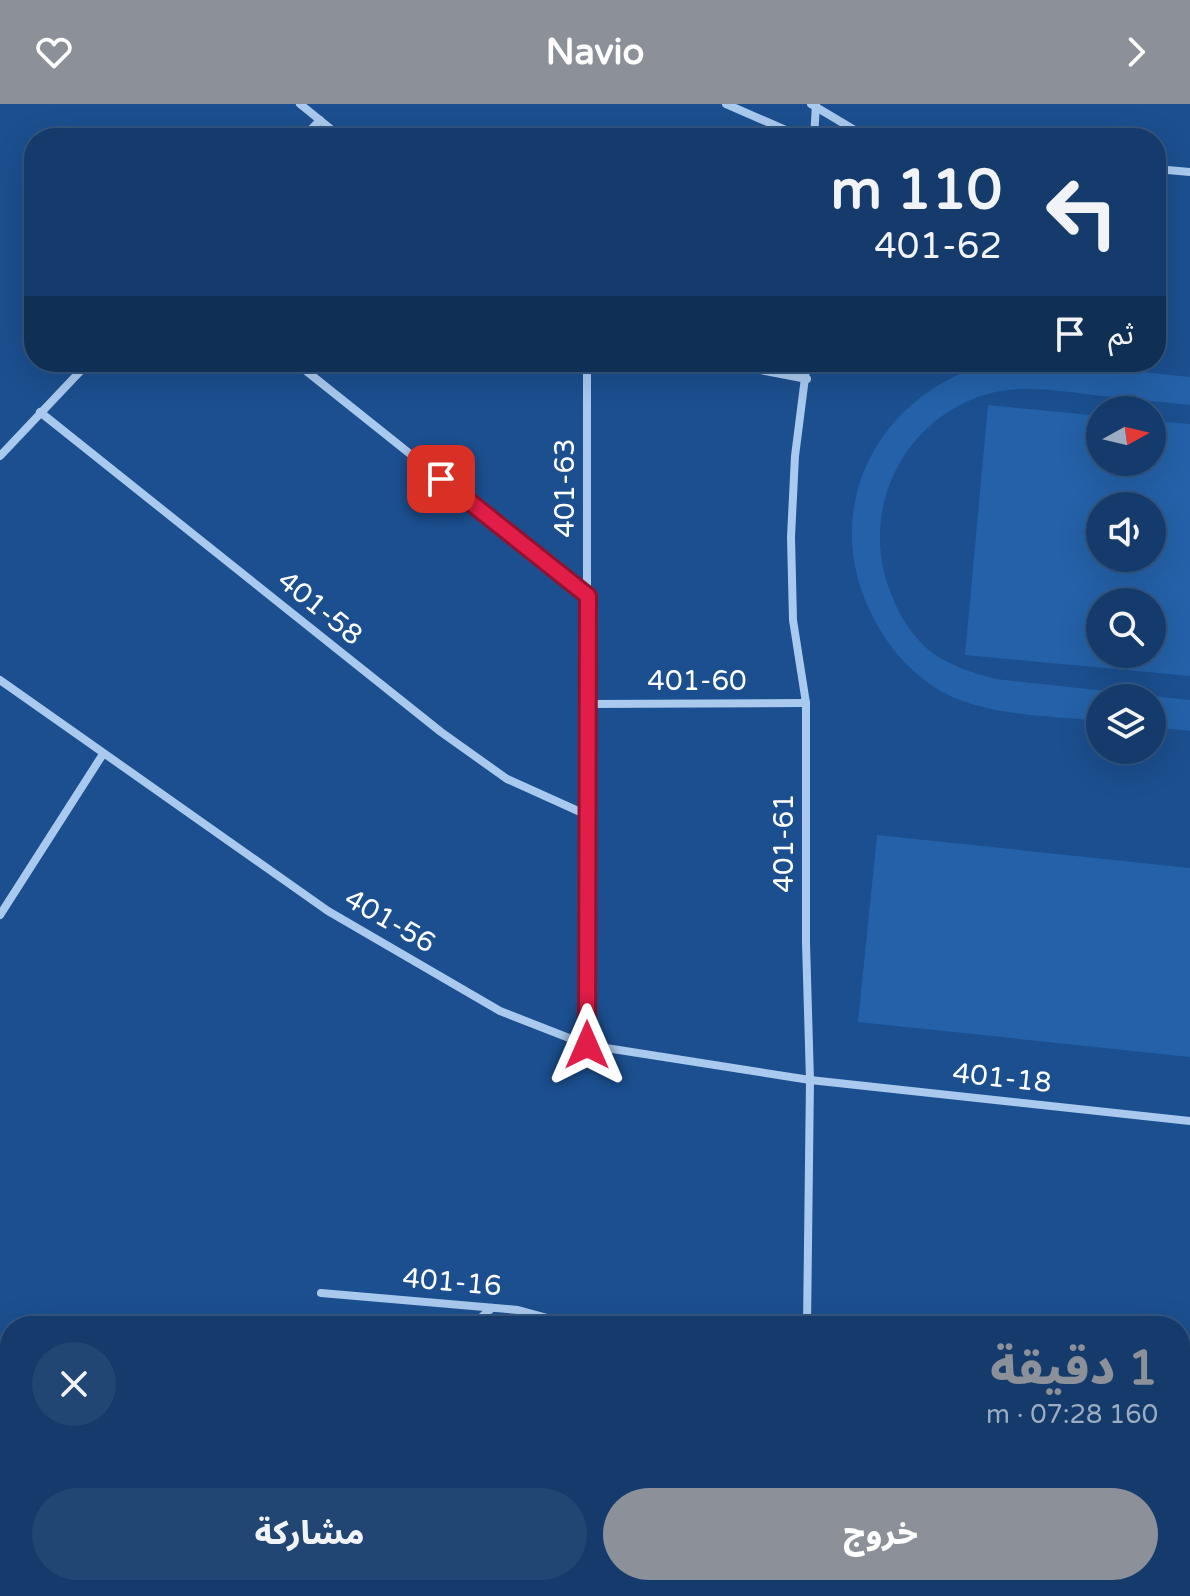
<!DOCTYPE html>
<html lang="ar">
<head>
<meta charset="utf-8">
<style>
  body { margin:0; font-family:"Varela Round","Noto Sans Arabic",sans-serif; background:#214673; color:#f1f3f6; direction:rtl; height:100vh; display:flex; flex-direction:column; font-size:30px; white-space:nowrap }
  * { box-sizing:border-box; margin:0 }
  p { font-size:26px; color:#9dadc1 }
  .icon { flex:none; width:44px; height:44px; fill:none; stroke:currentColor; stroke-width:2; stroke-linecap:round; stroke-linejoin:round }
  .map { position:relative; flex:1; overflow:hidden; direction:ltr }
  .panel { position:absolute; left:0px; top:1212px; width:1190px; height:280px; display:flex; flex-direction:column; background:#143b6b; border-radius:32px 32px 0 0; box-shadow:0 8px 32px #0002,0 0 0 2px #33557e; direction:rtl }
  .panel>* { flex:none }
  .top-card { position:absolute; left:24px; top:24px; width:1142px; height:244px; border-radius:32px; box-shadow:0 8px 32px #0002,0 0 0 2px #33557e; direction:rtl; background:#143b6b; color:#f1f3f6; overflow:hidden }
  .needle { width:52px; rotate:82deg }
  .buttons { position:absolute; left:1086px; top:292px; display:grid; gap:16px }
  .buttons a { display:grid; place-items:center; width:80px; height:80px; border-radius:50%; background:#143b6b; box-shadow:0 8px 32px #0002,0 0 0 2px #33557e; font-size:40px }
  .pin { position:absolute; display:grid; place-items:center; width:68px; height:68px; color:#fff; margin:-34px; border-radius:16px; box-shadow:0 4px 12px #0006 }
  .me { position:absolute; width:88px; margin:-44px; rotate:0deg; stroke-linejoin:round; filter:drop-shadow(0 0 6px #0008) }
  .turn { display:flex; align-items:center; gap:28px; height:168px; padding:0 32px; font-size:36px }
  .turn .icon { width:104px; height:104px; stroke-width:2.5 }
  .turn b { display:block; font-size:56px; line-height:68px }
  .then { display:flex; align-items:center; height:76px; padding:0 32px; background:#0003; gap:16px; font-size:30px }
  .round { display:grid; place-items:center; flex:none; width:84px; height:84px; border-radius:42px; background:#214673 }
  .overview { display:flex; align-items:center; justify-content:space-between; height:136px; padding:0 32px }
  h1 { font-size:48px; font-weight:800; line-height:60px; color:#8c9099 }
  .button { display:flex; gap:16px; margin-top:auto; padding:16px 32px }
  .button a { flex:1; height:92px; border-radius:48px; background:#8c9099; color:#fff; font-size:32px; font-weight:800; line-height:92px; text-align:center }
  .button a+a { background:#214673; color:#f1f3f6 }
  header { display:flex; justify-content:space-between; align-items:center; height:104px; padding:0 32px; background:#8c9099; color:#fff; font-size:36px; font-weight:800 }
  .map>svg:first-child { display:block }
</style>
</head>
<body>
<header><svg class="icon" aria-label="forward" viewBox="0 0 24 24"><path d="M9 5l7 7-7 7"/></svg>Navio<svg class="icon" aria-label="heart" viewBox="0 0 24 24"><path d="M12 20l-8-8c-3-5 5-10 8-4 3-6 11-1 8 4z"/></svg></header>
<div class="map">
<svg width="1190" height="1492" viewBox="0 0 1190 1492">
  <rect width="100%" height="100%" fill="#1b4f8f"/>
  <g fill="#2461a8" fill-rule="evenodd">
    <path d="M1005 258H1047L1190 273V301C1158 298 1125 294 1093 291 1052 286 1012 279 973 295 896 326 859 415 892 492 901 515 914 535 934 550 953 563 974 569 996 575L1190 596V627L1152 623V594H1100V617C1046 611 981 613 934 583 905 564 884 537 869 505 825 410 869 309 964 268 976 262 991 261 1005 258Z"/>
    <path d="M988 301 1100 312V358H1152V317L1190 320V572L965 551ZM1100 402H1152V454H1100ZM1100 498H1152V550H1100Z"/>
    <polygon points="877,731 1190,764 1190,953 858,918"/>
  </g>
  <g fill="none" stroke-linecap="round" stroke-linejoin="round">
    <g stroke="#a9c9ee" stroke-width="8">
      <polyline points="300,0 342,34"/>
      <polyline points="726,0 804,34"/>
      <polyline points="811,0 868,34"/>
      <polyline points="303,34 320,16"/>
      <polyline points="814,34 816,0"/>
      <polyline points="1156,65 1190,68"/>
      <polyline points="295,258 588,492"/>
      <polyline points="718,258 807,275"/>
      <polyline points="40,308 441,628 507,675 587,711"/>
      <polyline points="0,352 89,258"/>
      <polyline points="0,576 328,807 500,907 587,941 810,976 1190,1017"/>
      <polyline points="587,600 806,599"/>
      <polyline points="0,811 103,650"/>
      <polyline points="587,941 587,258"/>
      <polyline points="321,1189 518,1206 577,1222"/>
      <polyline points="471,1222 492,1204"/>
      <polyline points="807,1222 810,976 806,839 806,599 793,516 791,433 795,352 807,258"/>
      <polyline points="1180,1303 1190,1305"/>
      <polyline points="0,1436 10,1434"/>
      <polyline points="816,1482 919,1492"/>
      <polyline points="1149,1482 1152,1492"/>
      <polyline points="514,1492 516,1482"/>
      <polyline points="604,1492 604,1482"/>
      <polyline points="800,1492 800,1482"/>
    </g>
    <g stroke="#f0f6ff" stroke-width="20">
      <polyline points="0,1303 10,1311"/>
      <polyline points="0,1364 10,1372"/>
      <polyline points="142,1482 154,1492"/>
      <polyline points="227,1482 240,1492"/>
    </g>
  </g>
  <g fill="none" stroke-linecap="round" stroke-linejoin="round">
    <g stroke="#92132f" stroke-width="20">
      <polyline id="route" points="441,375 588,492 587,941"/>
    </g>
    <use href="#route" stroke="#e11d48" stroke-width="14"/>
  </g>
  <g text-anchor="middle" dominant-baseline="central" stroke-width="8" stroke-linejoin="round" paint-order="stroke">
    <g font-size="28" fill="#fff" stroke="#1b4f8f">
      <text transform="translate(565 384) rotate(-90)">401-63</text>
      <text transform="translate(320 504) rotate(39)">401-58</text>
      <text x="697" y="577">401-60</text>
      <text transform="translate(784 739) rotate(-90)">401-61</text>
      <text transform="translate(390 817) rotate(30)">401-56</text>
      <text transform="translate(1002 974) rotate(6)">401-18</text>
      <text transform="translate(452 1178) rotate(5)">401-16</text>
    </g>
  </g>
</svg>
<div class="buttons">
<a><svg class="needle" viewBox="-14 -14 28 28"><path d="M0-13l5 13h-10z" fill="#e53935"/><path d="M0 13l5-13h-10z" fill="#9dadc1"/></svg></a>
<a><svg class="icon" aria-label="sound" viewBox="0 0 24 24"><path d="M4 9h4l5-4v14l-5-4H4zM17 9q2 3 0 6"/></svg></a>
<a><svg class="icon" aria-label="search" viewBox="0 0 24 24"><circle cx="10" cy="10" r="6"/><path d="M15 15l6 6"/></svg></a>
<a><svg class="icon" aria-label="layers" viewBox="0 0 24 24"><path d="M12 4l9 5-9 5-9-5zM3 14l9 5 9-5"/></svg></a>
</div>
<div class="pin" style="left:441px;top:375px;background:#d93025"><svg class="icon" aria-label="arrive" viewBox="0 0 24 24"><path d="M6 21V4h12l-3 4 3 4H6"/></svg></div>
<svg class="me" style="left:587px;top:941px" viewBox="-20 -20 40 40"><path d="M0-17L14 15 0 8-14 15z" fill="#e11d48" stroke="#fff" stroke-width="4"/></svg>
<div class="top-card">
<div class="turn"><svg class="icon" aria-label="left" viewBox="0 0 24 24"><path d="M17 20v-9H6M10 6l-5 5 5 5"/></svg><div><b>110 m</b>401-62</div></div>
<div class="then">ثم<svg class="icon" aria-label="arrive" viewBox="0 0 24 24"><path d="M6 21V4h12l-3 4 3 4H6"/></svg></div>
</div>
<section class="panel">
<div class="overview"><div><h1>1 دقيقة</h1><p>160 m · 07:28</p></div><a class="round"><svg class="icon" aria-label="close" viewBox="0 0 24 24"><path d="M6 6l12 12M18 6L6 18"/></svg></a></div>
<div class="button"><a>خروج</a><a>مشاركة</a></div>
</section>
</div>
</body>
</html>
